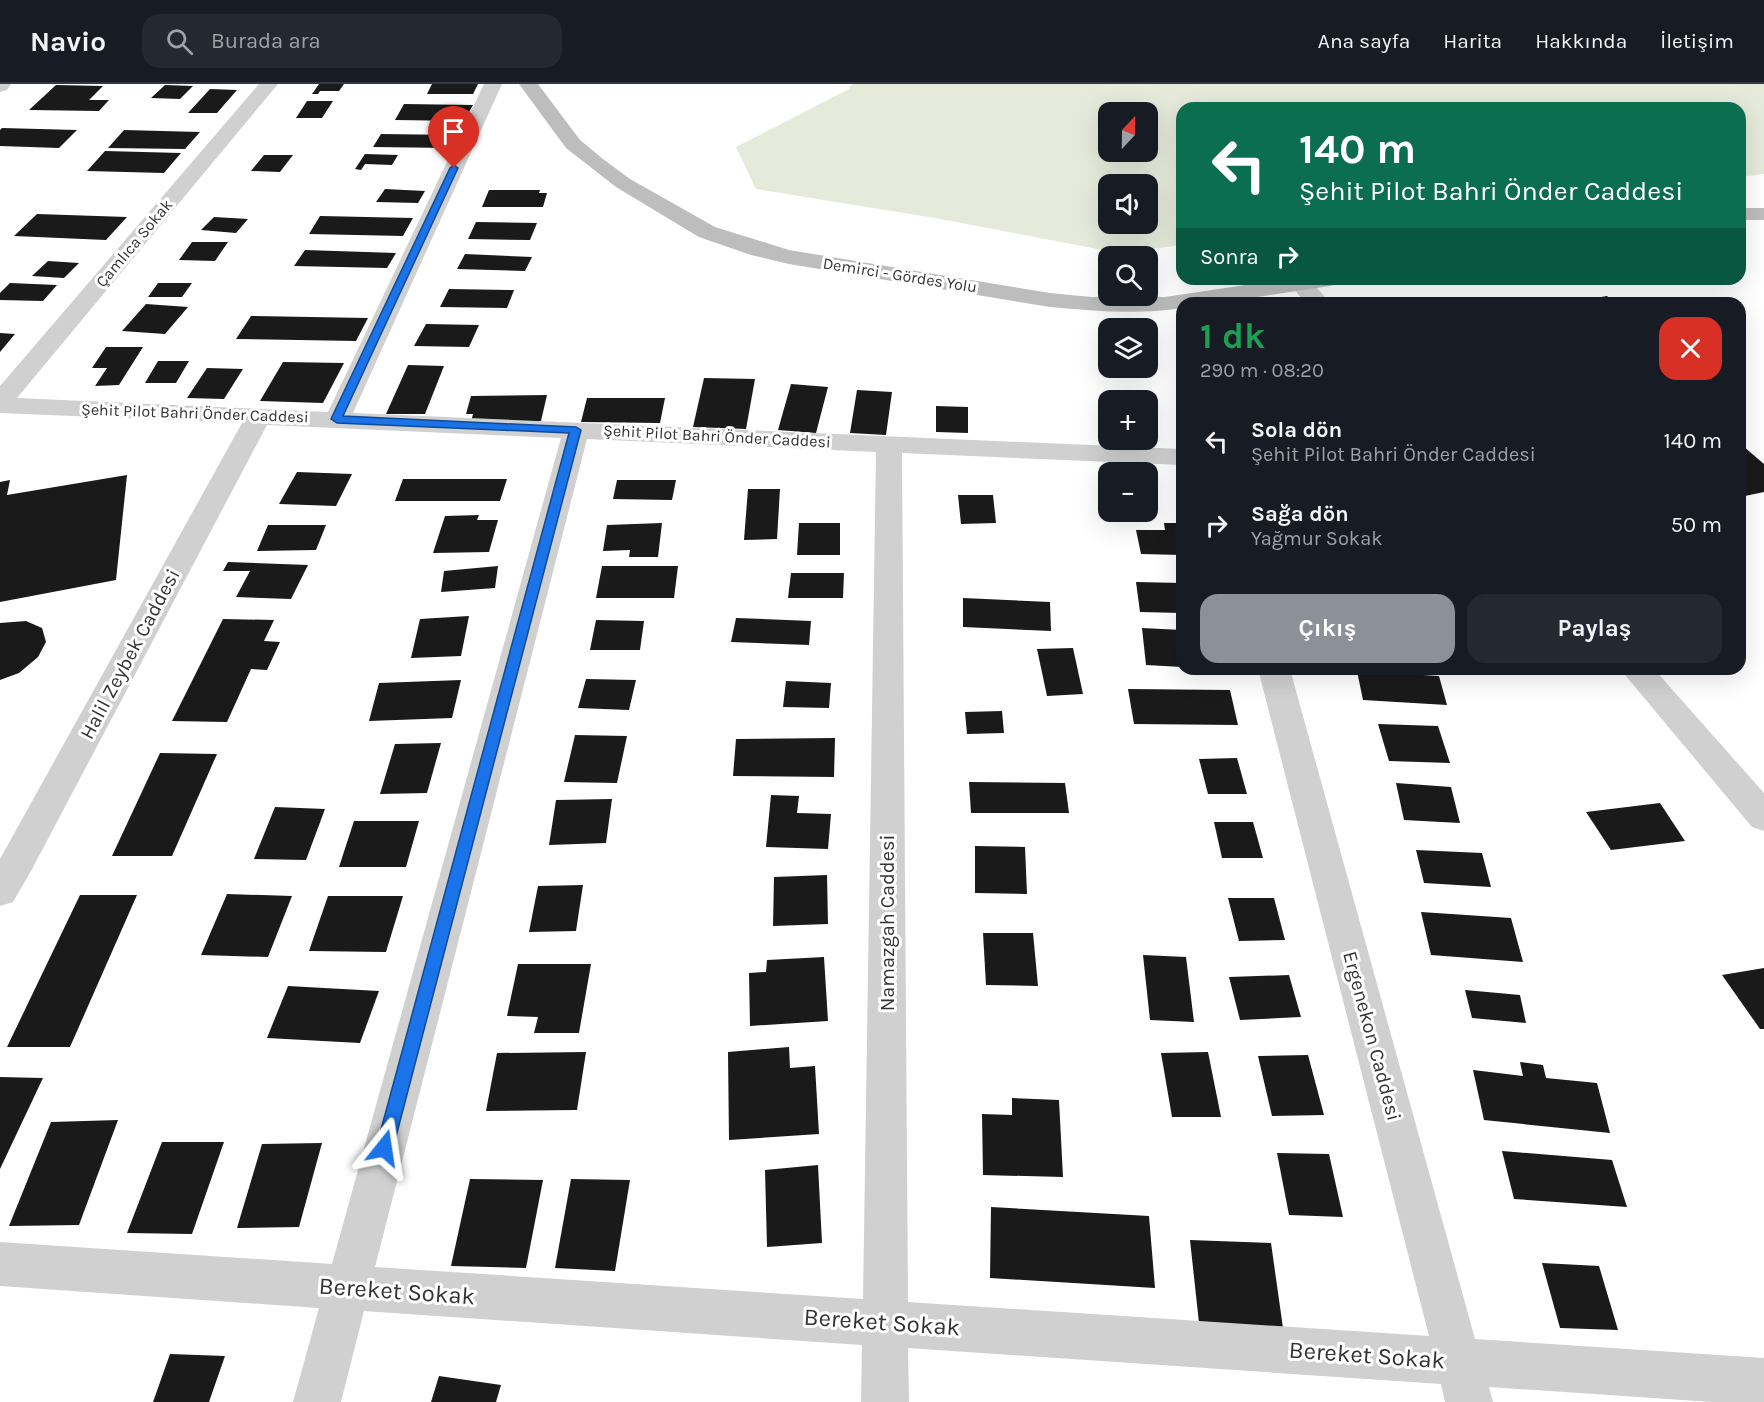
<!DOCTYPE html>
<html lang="tr">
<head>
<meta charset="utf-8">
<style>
  body { margin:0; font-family:Karla,sans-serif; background:#242831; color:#f1f3f6; height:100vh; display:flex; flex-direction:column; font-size:22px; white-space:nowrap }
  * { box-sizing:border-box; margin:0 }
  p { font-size:20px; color:#9ea1a6 }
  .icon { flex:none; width:33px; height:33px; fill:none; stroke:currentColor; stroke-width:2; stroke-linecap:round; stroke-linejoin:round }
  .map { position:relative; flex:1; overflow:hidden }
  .sheet { position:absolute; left:1176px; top:213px; width:570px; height:378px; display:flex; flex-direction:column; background:#171b24; border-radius:18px; box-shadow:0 6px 24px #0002 }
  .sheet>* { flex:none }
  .hud { position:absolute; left:1176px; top:18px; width:570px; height:183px; border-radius:18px; box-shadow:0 6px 24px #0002; background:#0b6e4f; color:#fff; overflow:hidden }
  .needle { width:39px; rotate:22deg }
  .tools { position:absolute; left:1098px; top:18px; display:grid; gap:12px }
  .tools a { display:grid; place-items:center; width:60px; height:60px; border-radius:12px; background:#171b24; box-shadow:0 6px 24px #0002; font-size:30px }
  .pin { position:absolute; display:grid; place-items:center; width:51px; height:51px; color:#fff; margin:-62px -26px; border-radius:50% 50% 50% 0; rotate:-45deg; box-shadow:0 0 6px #0007 }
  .pin .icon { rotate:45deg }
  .me { position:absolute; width:66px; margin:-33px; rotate:15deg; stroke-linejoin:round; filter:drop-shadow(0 0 4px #0008) }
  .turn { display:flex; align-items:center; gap:21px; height:126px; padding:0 24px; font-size:27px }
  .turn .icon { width:78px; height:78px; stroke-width:2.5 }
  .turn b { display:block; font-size:42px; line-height:51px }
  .then { display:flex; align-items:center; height:57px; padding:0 24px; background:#0003; gap:12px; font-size:22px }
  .round { display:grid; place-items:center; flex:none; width:63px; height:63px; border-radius:18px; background:#242831 }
  .headline { display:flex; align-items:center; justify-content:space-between; height:102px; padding:0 24px }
  h1 { font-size:36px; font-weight:700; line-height:45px; color:#1e9e55 }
  .cta { display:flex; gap:12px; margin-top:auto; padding:12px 24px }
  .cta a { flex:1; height:69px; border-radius:18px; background:#8c9099; color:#fff; font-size:24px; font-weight:700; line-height:69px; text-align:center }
  .cta a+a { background:#242831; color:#f1f3f6 }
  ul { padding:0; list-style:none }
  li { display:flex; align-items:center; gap:18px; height:84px; padding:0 24px }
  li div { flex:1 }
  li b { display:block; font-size:22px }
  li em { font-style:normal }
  header { display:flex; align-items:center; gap:36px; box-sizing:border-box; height:84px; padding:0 30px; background:#171b24; border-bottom:2px solid #363941 }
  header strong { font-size:28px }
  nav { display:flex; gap:33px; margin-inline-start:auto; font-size:21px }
  .search { width:420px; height:54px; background:#242831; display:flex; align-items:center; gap:15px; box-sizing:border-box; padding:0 21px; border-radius:18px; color:#9ea1a6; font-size:22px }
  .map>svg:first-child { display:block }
</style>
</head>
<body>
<header>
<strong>Navio</strong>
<div class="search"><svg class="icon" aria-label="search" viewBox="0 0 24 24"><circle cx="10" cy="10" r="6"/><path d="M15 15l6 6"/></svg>Burada ara</div>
<nav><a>Ana sayfa</a><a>Harita</a><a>Hakkında</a><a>İletişim</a></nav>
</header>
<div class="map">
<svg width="1764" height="1318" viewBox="0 0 1764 1318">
  <rect width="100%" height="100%" fill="#fff"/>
  <path fill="#e5eadb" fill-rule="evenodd" d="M852 0H1764V90L1740 93V24H1182V161L1119 169 935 134 756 105 736 63 849 5ZM1108 28H1148V68H1108ZM1108 100H1148V140H1108Z"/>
  <g fill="#1a1a1a">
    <polygon points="319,0 344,0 339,7 320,7 318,10 312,10"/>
    <polygon points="432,0 478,0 473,10 427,10"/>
    <polygon points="56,1 103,2 89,16 109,16 99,27 29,26"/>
    <polygon points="165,1 193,2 180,15 151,14"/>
    <polygon points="210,5 237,6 217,29 188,29"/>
    <polygon points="307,17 333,17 322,34 296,34"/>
    <polygon points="404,20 473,21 464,37 395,36"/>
    <polygon points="2,44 77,46 59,64 0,62 0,46"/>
    <polygon points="124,46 200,48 185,65 108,64"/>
    <polygon points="381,50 458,51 451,64 373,63"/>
    <polygon points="105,67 181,69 164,89 87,87"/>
    <polygon points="365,70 398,71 392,81 365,80 361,86 355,85"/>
    <polygon points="264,71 293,71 280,88 251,87"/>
    <polygon points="385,105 425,107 418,119 376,118"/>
    <polygon points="489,106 540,106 539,109 547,109 543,123 482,123"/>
    <polygon points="37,130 127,133 106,156 14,152"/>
    <polygon points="320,132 413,134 403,152 309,150"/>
    <polygon points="214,133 248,135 236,149 201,146"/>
    <polygon points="476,138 537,139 530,156 468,155"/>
    <polygon points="192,158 228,158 215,177 179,176"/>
    <polygon points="305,166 396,169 387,184 294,182"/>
    <polygon points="465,170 532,173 525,187 457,185"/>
    <polygon points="48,177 79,179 64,194 32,192"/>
    <polygon points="10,199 57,201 43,217 0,216 0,209"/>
    <polygon points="158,199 192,199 182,213 148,213"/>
    <polygon points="449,205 514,206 507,224 440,223"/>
    <polygon points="1607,212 1615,219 1573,219 1573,218"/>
    <polygon points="146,220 188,223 165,250 122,247"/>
    <polygon points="251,232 368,234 356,257 236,255"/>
    <polygon points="426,240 479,241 469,263 414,262"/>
    <polygon points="0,249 15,250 0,268"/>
    <polygon points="106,263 143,263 119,301 95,302 107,284 92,284"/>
    <polygon points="158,277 189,277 176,299 145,299"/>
    <polygon points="283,278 344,279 323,319 260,317"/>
    <polygon points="408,281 444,282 425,330 386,330"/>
    <polygon points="207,284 243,285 224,315 187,314"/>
    <polygon points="704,294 755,295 746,345 693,343"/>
    <polygon points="791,300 828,303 816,349 778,346"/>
    <polygon points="857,306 892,308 886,351 850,349"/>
    <polygon points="547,311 541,337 471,338 473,330 466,330 471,312"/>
    <polygon points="587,314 665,314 660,339 581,338"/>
    <polygon points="936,322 968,323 968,349 936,348"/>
    <polygon points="1740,362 1743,362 1764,380 1764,408 1740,413"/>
    <polygon points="297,388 352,390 336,422 279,420"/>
    <polygon points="127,391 116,496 0,518 0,398 10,396 7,411"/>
    <polygon points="403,395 507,395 500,417 395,417"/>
    <polygon points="617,396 676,396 672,416 613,415"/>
    <polygon points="748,405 780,405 777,455 744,456"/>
    <polygon points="958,411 993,411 996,439 961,440"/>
    <polygon points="479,431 477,436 498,436 489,468 433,469 445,432"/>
    <polygon points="662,439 658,473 629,473 630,466 603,467 607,441"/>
    <polygon points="799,439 840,439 840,471 797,471"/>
    <polygon points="1164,439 1182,439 1182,471 1141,470 1136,446 1165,446"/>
    <polygon points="268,441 326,441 316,466 257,467"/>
    <polygon points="228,478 308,481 291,515 236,513 250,487 223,487"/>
    <polygon points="498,482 495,504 441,508 444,487"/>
    <polygon points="602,482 678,482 674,514 596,514"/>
    <polygon points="791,489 844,489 843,514 788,514"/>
    <polygon points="1136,498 1182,499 1182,529 1140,528"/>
    <polygon points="963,514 1050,518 1051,547 963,543"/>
    <polygon points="469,532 461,572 411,574 420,535"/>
    <polygon points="736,534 811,537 809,561 731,558"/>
    <polygon points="223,535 274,536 264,557 280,558 267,586 251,585 227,638 172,637"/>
    <polygon points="596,536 644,537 640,566 590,566"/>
    <polygon points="26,537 42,544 46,558 38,573 19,589 0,596 0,539"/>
    <polygon points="1142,544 1182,546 1182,583 1146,581"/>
    <polygon points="1073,564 1083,610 1047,612 1037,565"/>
    <polygon points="1357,587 1439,592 1447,621 1363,616"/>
    <polygon points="586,595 636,596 629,626 578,624"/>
    <polygon points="461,596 452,634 369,637 379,599"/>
    <polygon points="786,597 831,599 829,624 783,623"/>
    <polygon points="1128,605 1230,606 1238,641 1134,640"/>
    <polygon points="1002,627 1004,649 967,650 965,628"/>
    <polygon points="1378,640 1438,642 1450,679 1389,677"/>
    <polygon points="575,651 627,652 617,699 564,698"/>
    <polygon points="835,654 834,693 733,692 736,655"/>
    <polygon points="441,659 427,709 380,710 395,660"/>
    <polygon points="160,669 217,670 172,772 112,772"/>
    <polygon points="1237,674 1247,710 1208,710 1199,675"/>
    <polygon points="969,698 1065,699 1069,729 971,729"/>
    <polygon points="1396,699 1451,703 1460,739 1404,736"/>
    <polygon points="771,711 799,712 797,729 831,730 828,765 766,763"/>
    <polygon points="612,715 606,759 549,761 556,716"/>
    <polygon points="1660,719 1685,757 1611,766 1586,728"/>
    <polygon points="275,723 325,725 306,776 254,775"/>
    <polygon points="354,737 419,737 406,783 339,783"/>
    <polygon points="1214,738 1253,738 1263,774 1222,774"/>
    <polygon points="975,762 1025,763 1027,810 975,809"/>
    <polygon points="1416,766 1482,769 1491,803 1424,799"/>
    <polygon points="827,791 828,840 773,842 774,793"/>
    <polygon points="583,801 576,847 529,848 538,802"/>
    <polygon points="227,810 292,812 268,873 201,871"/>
    <polygon points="80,811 137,811 70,963 7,963"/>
    <polygon points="328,812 403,812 386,868 309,867"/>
    <polygon points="1228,814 1274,814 1285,856 1239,857"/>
    <polygon points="1421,828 1511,834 1523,878 1431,871"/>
    <polygon points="983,849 1033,849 1038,902 986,901"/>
    <polygon points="1143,871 1186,873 1194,938 1150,936"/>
    <polygon points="824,873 828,937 750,942 749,889 766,888 767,876"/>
    <polygon points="518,880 591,880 579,949 534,949 538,933 507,932"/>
    <polygon points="1764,884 1764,945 1760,945 1722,891"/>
    <polygon points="1289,891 1301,933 1240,936 1229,893"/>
    <polygon points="288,902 379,907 360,959 267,954"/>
    <polygon points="1465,906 1520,911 1526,939 1472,934"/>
    <polygon points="789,963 790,984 815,982 819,1050 729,1056 728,968"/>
    <polygon points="586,968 577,1026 486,1027 497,969"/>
    <polygon points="1208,968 1221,1033 1172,1033 1161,969"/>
    <polygon points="1308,971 1324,1031 1272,1032 1258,972"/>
    <polygon points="1520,978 1543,981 1546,994 1597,999 1610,1049 1484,1036 1473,986 1523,992"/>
    <polygon points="0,993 43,994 0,1085"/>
    <polygon points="1012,1014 1059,1016 1063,1093 983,1091 982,1030 1012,1031"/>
    <polygon points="118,1036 79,1141 9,1142 51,1038"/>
    <polygon points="162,1058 224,1058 192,1150 127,1149"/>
    <polygon points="322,1059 299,1143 237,1144 262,1060"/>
    <polygon points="1502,1067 1612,1076 1627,1123 1514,1115"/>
    <polygon points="1277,1069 1329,1070 1343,1133 1289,1131"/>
    <polygon points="818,1081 822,1159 767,1163 765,1086"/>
    <polygon points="470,1095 543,1096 526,1184 451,1182"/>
    <polygon points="571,1095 630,1096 615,1187 555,1184"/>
    <polygon points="991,1123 1149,1132 1155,1204 990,1194"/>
    <polygon points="1190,1156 1271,1159 1283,1244 1199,1239"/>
    <polygon points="1542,1179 1599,1182 1618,1246 1560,1244"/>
    <polygon points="170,1270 225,1272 209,1318 153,1318"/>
    <polygon points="439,1292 501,1301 496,1318 431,1318"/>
  </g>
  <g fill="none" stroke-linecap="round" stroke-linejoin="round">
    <g fill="#d0d0d0" fill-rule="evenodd">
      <polygon points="0,0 11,0 7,6 0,8"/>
      <path d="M259 0H278L17 314 328 328 484 0H502L353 329 1182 365V381L902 369 908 1218 1429 1252 1258 585H1290L1475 1255 1764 1274V1318H1712L1489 1303 1493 1318H1445L1441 1300 908 1264 909 1318H861L862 1261 364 1227 341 1318H293L319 1224 0 1202V1158L332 1180 561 354 267 341 31 787 13 818 0 822V775L242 339 0 329V302ZM587 355 876 368 863 1215 375 1183Z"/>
      <polygon points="1293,195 1309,195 1330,219 1305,219 1290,200"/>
      <polygon points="1620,585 1654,585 1764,709 1764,747 1752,743"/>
    </g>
    <g fill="#bdbdbd" fill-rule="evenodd">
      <path d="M519 0H538L580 56 603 75 630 95 715 143 789 166 1050 209 1091 213H1165L1285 195H1341L1338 200 1330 202 1218 219H1182V224C1139 231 1093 227 1050 223L789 180 751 171 699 153 616 103 566 64Z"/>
      <rect x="1740" y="124" width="24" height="12"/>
    </g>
  </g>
  <polygon fill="#1a73e8" stroke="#114b97" stroke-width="1.5" points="454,81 458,84 343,332 576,343 581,346 393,1064 390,1070 384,1073 378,1070 376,1064 569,349 337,339 331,335 450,84"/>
  <g text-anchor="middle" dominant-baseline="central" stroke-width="6" stroke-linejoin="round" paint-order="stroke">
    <g font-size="16" fill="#333" stroke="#fff">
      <text transform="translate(134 159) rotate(-50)">Çamlıca Sokak</text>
      <text transform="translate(900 191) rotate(9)">Demirci - Gördes Yolu</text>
      <text transform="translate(195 329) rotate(2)">Şehit Pilot Bahri Önder Caddesi</text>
      <text transform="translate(717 352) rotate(3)">Şehit Pilot Bahri Önder Caddesi</text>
    </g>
    <g font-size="20" fill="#333" stroke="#fff">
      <text transform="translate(130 570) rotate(-62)">Halil Zeybek Caddesi</text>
      <text transform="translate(887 839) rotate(-90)">Namazgah Caddesi</text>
      <text transform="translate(1372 952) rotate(75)">Ergenekon Caddesi</text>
    </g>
    <g font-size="24" fill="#333" stroke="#fff">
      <text transform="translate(397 1207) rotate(4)">Bereket Sokak</text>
      <text transform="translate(882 1238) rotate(4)">Bereket Sokak</text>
      <text transform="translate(1367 1271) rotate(4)">Bereket Sokak</text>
    </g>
  </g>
</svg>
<div class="tools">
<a><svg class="needle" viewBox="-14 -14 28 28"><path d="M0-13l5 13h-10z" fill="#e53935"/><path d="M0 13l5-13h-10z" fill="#9ea1a6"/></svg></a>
<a><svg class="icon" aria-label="sound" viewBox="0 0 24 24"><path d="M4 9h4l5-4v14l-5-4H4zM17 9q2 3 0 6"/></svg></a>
<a><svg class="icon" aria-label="search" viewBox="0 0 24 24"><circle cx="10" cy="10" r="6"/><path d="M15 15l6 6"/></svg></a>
<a><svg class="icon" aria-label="layers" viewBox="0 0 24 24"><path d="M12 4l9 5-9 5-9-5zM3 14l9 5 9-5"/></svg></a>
<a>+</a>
<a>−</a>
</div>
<div class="pin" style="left:454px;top:84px;background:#d93025"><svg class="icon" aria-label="arrive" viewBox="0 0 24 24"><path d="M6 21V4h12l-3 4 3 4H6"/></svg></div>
<svg class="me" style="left:384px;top:1064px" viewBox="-20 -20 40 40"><path d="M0-17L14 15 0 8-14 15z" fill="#1a73e8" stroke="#fff" stroke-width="4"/></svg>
<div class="hud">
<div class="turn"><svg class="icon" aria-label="left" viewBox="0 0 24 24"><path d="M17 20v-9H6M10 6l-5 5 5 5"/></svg><div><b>140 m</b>Şehit Pilot Bahri Önder Caddesi</div></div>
<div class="then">Sonra<svg class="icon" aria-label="right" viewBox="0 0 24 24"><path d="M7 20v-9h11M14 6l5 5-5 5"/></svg></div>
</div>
<section class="sheet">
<div class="headline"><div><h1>1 dk</h1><p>290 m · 08:20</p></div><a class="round" style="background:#d93025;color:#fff"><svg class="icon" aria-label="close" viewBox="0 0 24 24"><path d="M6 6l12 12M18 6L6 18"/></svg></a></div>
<ul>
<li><svg class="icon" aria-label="left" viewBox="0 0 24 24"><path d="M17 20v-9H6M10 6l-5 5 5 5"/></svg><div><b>Sola dön</b><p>Şehit Pilot Bahri Önder Caddesi</p></div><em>140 m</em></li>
<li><svg class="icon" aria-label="right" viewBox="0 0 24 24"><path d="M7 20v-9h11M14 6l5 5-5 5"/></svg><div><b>Sağa dön</b><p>Yağmur Sokak</p></div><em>50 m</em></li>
</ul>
<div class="cta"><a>Çıkış</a><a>Paylaş</a></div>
</section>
</div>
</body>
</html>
